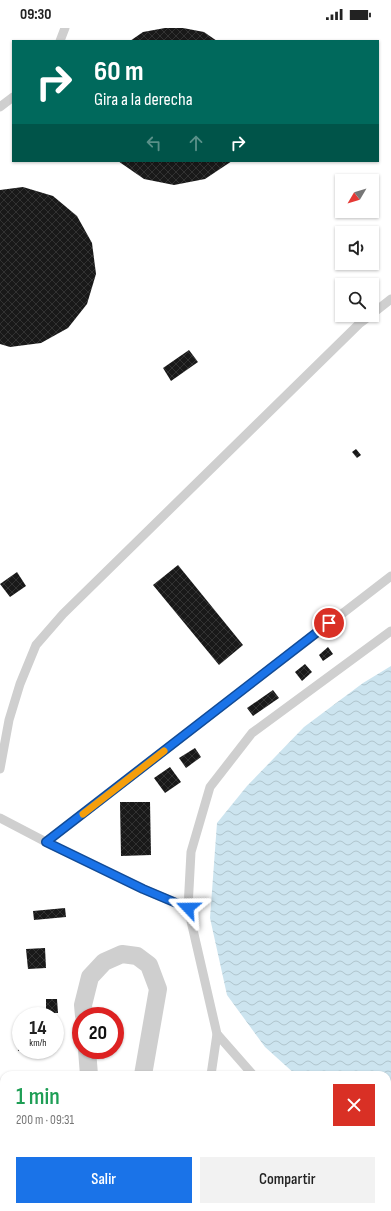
<!DOCTYPE html>
<html lang="es">
<head>
<meta charset="utf-8">
<style>
  body { margin:0; font-family:"Sofia Sans Condensed",sans-serif; background:#f2f2f2; color:#222; height:100vh; display:flex; flex-direction:column; font-size:15px; white-space:nowrap }
  * { box-sizing:border-box; margin:0 }
  p { font-size:13px; color:#767676 }
  .icon { flex:none; width:22px; height:22px; fill:none; stroke:currentColor; stroke-width:2; stroke-linecap:round; stroke-linejoin:round }
  .map { position:relative; flex:1; overflow:hidden }
  .sheet { position:absolute; left:0px; top:1043px; width:391px; height:140px; display:flex; flex-direction:column; background:#fff; border-radius:12px 12px 0 0; box-shadow:0 1px 3px #0004 }
  .sheet>* { flex:none }
  .guide { position:absolute; left:12px; top:12px; width:367px; height:122px; border-radius:0px; box-shadow:0 1px 3px #0004; background:#00695c; color:#fff; overflow:hidden }
  .needle { width:26px; rotate:232deg }
  .tools { position:absolute; left:335px; top:146px; display:grid; gap:8px }
  .tools a { display:grid; place-items:center; width:44px; height:44px; border-radius:0px; background:#fff; box-shadow:0 1px 3px #0004; font-size:20px }
  .speed { position:absolute; left:12px; top:979px; display:flex; gap:8px; font-size:20px; font-weight:700; text-align:center }
  .speed>* { display:grid; place-content:center; width:52px; height:52px; border-radius:50%; background:#fff; box-shadow:0 1px 3px #0004; line-height:1 }
  .speed small { font-size:10px; font-weight:400 }
  .speed .limit { border:6px solid #d22; background:#fff; color:#111 }
  .pin { position:absolute; display:grid; place-items:center; width:34px; height:34px; color:#fff; margin:-17px; border:2px solid #fff; border-radius:50%; box-shadow:0 1px 4px #0007 }
  .me { position:absolute; width:44px; margin:-22px; rotate:293deg; stroke-linejoin:round; filter:drop-shadow(0 0 3px #0008) }
  .turn { display:flex; align-items:center; gap:14px; height:84px; padding:0 16px; font-size:18px }
  .turn .icon { width:52px; height:52px; stroke-width:2.5 }
  .turn b { display:block; font-size:28px; line-height:34px }
  .lanes { display:flex; align-items:center; height:38px; padding:0 16px; background:#0003; justify-content:center; gap:20px; direction:ltr }
  .lanes .off { opacity:.35 }
  .round { display:grid; place-items:center; flex:none; width:42px; height:42px; border-radius:0px; background:#f2f2f2 }
  .overview { display:flex; align-items:center; justify-content:space-between; height:68px; padding:0 16px }
  h1 { font-size:24px; font-weight:600; line-height:30px; color:#1e9e55 }
  .button { display:flex; gap:8px; margin-top:auto; padding:8px 16px }
  .button a { flex:1; height:46px; border-radius:0px; background:#1a73e8; color:#fff; font-size:16px; font-weight:600; line-height:46px; text-align:center }
  .button a+a { background:#f2f2f2; color:#222 }
  .status { display:flex; justify-content:space-between; align-items:center; height:28px; padding:0 20px; background:#fff; direction:ltr }
  .status svg { height:11px; fill:currentColor }
  .map>svg:first-child { display:block }
</style>
</head>
<body>
<div class="status"><b>09:30</b><svg viewBox="0 0 49 12"><path d="M0 12V9h3v3zM5 12V6h3v6zM10 12V3h3v9zM15 12V0h3v12zM26 1h20v11H26zM47 4h2v5h-2z"/></svg></div>
<div class="map">
<svg width="391" height="1183" viewBox="0 0 391 1183">
  <defs>
    <pattern id="water-waves" width="16" height="10" patternUnits="userSpaceOnUse"><rect width="16" height="10" fill="#cce4ef"/><path d="M0 5q4-4 8 0t8 0" fill="none" stroke="#b0c4cd"/></pattern>
    <pattern id="building-cross-hatch" width="8" height="8" patternUnits="userSpaceOnUse"><rect width="8" height="8" fill="#191919"/><path d="M0 0l8 8M0 8l8-8" fill="none" stroke="#323232"/></pattern>
  </defs>
  <rect width="100%" height="100%" fill="#fff"/>
  <polygon fill="url(#water-waves)" points="391,638 391,1183 303,1183 303,1179 387,1179 387,1047 296,1047 265,1019 227,967 210,890 217,795 247,758 304,699 363,655"/>
  <g fill="url(#building-cross-hatch)">
    <polygon points="165,0 183,0 204,4 217,13 130,13 143,4"/>
    <polygon points="118,133 232,133 205,151 174,157 144,151"/>
    <polygon points="23,159 53,168 77,188 92,215 96,246 87,276 68,300 41,315 10,319 0,316 0,162"/>
    <polygon points="189,322 198,334 171,353 163,340"/>
    <polygon points="356,421 361,427 357,430 352,424"/>
    <polygon points="178,537 243,617 219,637 153,557"/>
    <polygon points="17,544 26,558 10,569 0,556"/>
    <polygon points="328,619 333,626 323,633 319,627"/>
    <polygon points="305,636 312,644 302,653 295,644"/>
    <polygon points="273,662 279,670 253,688 247,680"/>
    <polygon points="195,720 201,729 186,740 179,730"/>
    <polygon points="170,739 181,754 165,765 154,750"/>
    <polygon points="120,774 150,774 151,827 121,828"/>
    <polygon points="65,880 66,889 34,892 33,883"/>
    <polygon points="45,920 46,940 28,941 26,921"/>
    <polygon points="46,971 57,971 58,985 46,985"/>
    <rect x="18" y="1010" width="3" height="13"/>
    <polygon points="55,1011 57,1011 58,1020 55,1020"/>
  </g>
  <g fill="none" stroke-linecap="round" stroke-linejoin="round">
    <g stroke="#cfcfcf" stroke-width="9">
      <polyline points="60,13 65,0"/>
      <polyline points="0,79 13,69"/>
      <polyline points="372,286 391,271"/>
      <polyline points="0,741 9,692 20,656 36,617 63,586 359,296 371,287"/>
      <polyline points="0,790 46,814 143,861 188,880"/>
      <polyline points="46,814 391,548"/>
      <polyline points="217,1006 253,1047"/>
      <polyline points="211,1047 217,1006 188,880 191,824 210,759 252,705 391,603"/>
      <polyline points="179,1183 180,1179"/>
      <polyline points="248,1183 249,1179"/>
    </g>
    <g stroke="#cfcfcf" stroke-width="18">
      <polyline points="84,988 83,977 90,949 104,934 122,926 137,928 149,937 158,961 143,1047"/>
      <polyline points="87,1022 89,1047"/>
      <polyline points="97,1183 97,1179"/>
      <polyline points="114,1183 115,1179"/>
    </g>
  </g>
  <g fill="none" stroke-linecap="round" stroke-linejoin="round">
    <g stroke="#114b97" stroke-width="10">
      <polyline id="route" points="188,880 143,861 46,814 329,595"/>
    </g>
    <use href="#route" stroke="#1a73e8" stroke-width="7"/>
    <polyline stroke="#f59e0b" stroke-width="7" points="83,786 164,723"/>
  </g>
</svg>
<div class="tools">
<a><svg class="needle" viewBox="-14 -14 28 28"><path d="M0-13l5 13h-10z" fill="#e53935"/><path d="M0 13l5-13h-10z" fill="#767676"/></svg></a>
<a><svg class="icon" aria-label="sound" viewBox="0 0 24 24"><path d="M4 9h4l5-4v14l-5-4H4zM17 9q2 3 0 6"/></svg></a>
<a><svg class="icon" aria-label="search" viewBox="0 0 24 24"><circle cx="10" cy="10" r="6"/><path d="M15 15l6 6"/></svg></a>
</div>
<div class="speed"><div>14<small>km/h</small></div><div class="limit">20</div></div>
<div class="pin" style="left:329px;top:595px;background:#d93025"><svg class="icon" aria-label="arrive" viewBox="0 0 24 24"><path d="M6 21V4h12l-3 4 3 4H6"/></svg></div>
<svg class="me" style="left:188px;top:880px" viewBox="-20 -20 40 40"><path d="M0-17L14 15 0 8-14 15z" fill="#1a73e8" stroke="#fff" stroke-width="4"/></svg>
<div class="guide">
<div class="turn"><svg class="icon" aria-label="right" viewBox="0 0 24 24"><path d="M7 20v-9h11M14 6l5 5-5 5"/></svg><div><b>60 m</b>Gira a la derecha</div></div>
<div class="lanes"><svg class="icon off" aria-label="left" viewBox="0 0 24 24"><path d="M17 20v-9H6M10 6l-5 5 5 5"/></svg><svg class="icon off" aria-label="ahead" viewBox="0 0 24 24"><path d="M12 20V5M6 11l6-6 6 6"/></svg><svg class="icon" aria-label="right" viewBox="0 0 24 24"><path d="M7 20v-9h11M14 6l5 5-5 5"/></svg></div>
</div>
<section class="sheet">
<div class="overview"><div><h1>1 min</h1><p>200 m · 09:31</p></div><a class="round" style="background:#d93025;color:#fff"><svg class="icon" aria-label="close" viewBox="0 0 24 24"><path d="M6 6l12 12M18 6L6 18"/></svg></a></div>
<div class="button"><a>Salir</a><a>Compartir</a></div>
</section>
</div>
</body>
</html>
